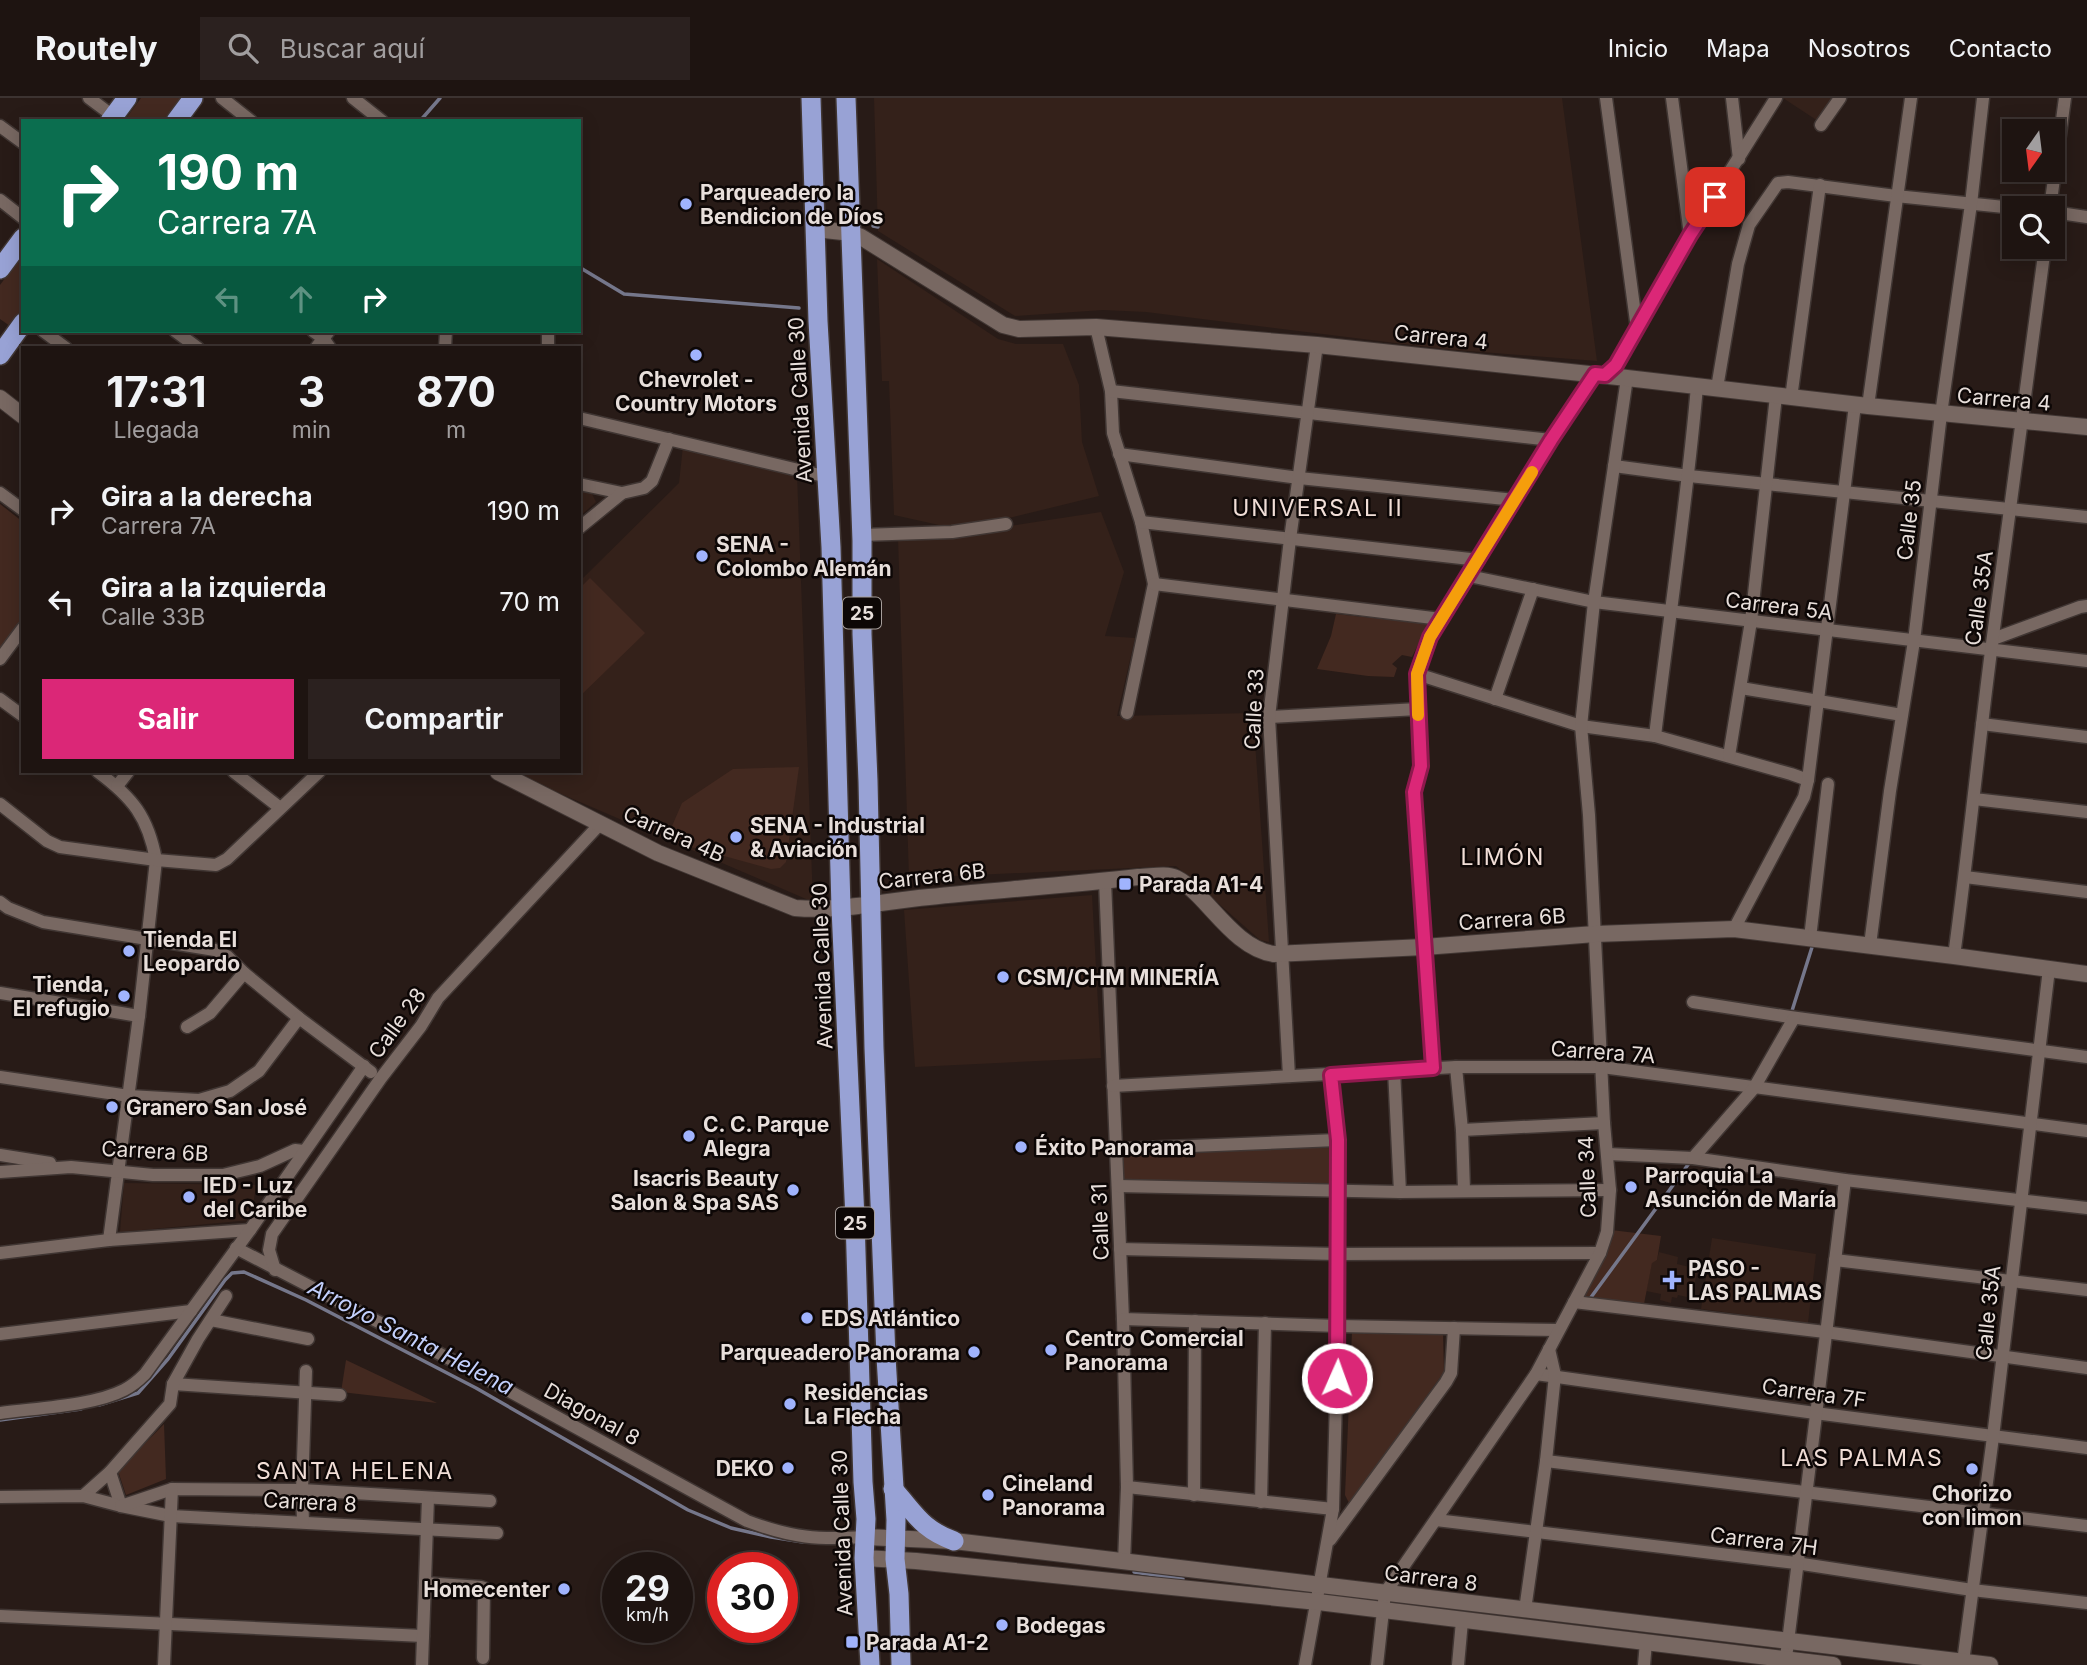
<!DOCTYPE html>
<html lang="es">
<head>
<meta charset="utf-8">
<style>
  body { margin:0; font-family:Inter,sans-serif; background:#2b211f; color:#f1f3f6; height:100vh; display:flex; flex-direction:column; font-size:26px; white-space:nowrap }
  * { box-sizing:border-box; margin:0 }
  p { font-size:23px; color:#a19e9f }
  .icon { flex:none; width:38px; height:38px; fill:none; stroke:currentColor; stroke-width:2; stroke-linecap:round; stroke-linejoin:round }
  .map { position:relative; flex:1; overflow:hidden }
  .sheet { position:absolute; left:21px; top:248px; width:560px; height:427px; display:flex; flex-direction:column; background:#1e1411; border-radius:0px; box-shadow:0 4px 18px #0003,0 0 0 2px #3c3331 }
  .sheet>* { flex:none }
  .top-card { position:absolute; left:21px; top:21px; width:560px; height:214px; border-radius:0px; box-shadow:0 4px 18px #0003,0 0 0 2px #3c3331; background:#0b6e4f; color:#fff; overflow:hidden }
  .needle { width:46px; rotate:194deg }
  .fabs { position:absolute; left:2002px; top:21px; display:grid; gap:14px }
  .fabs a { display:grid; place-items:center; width:63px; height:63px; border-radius:0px; background:#1e1411; box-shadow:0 4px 18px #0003,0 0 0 2px #3c3331; font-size:35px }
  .speed { position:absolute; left:602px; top:1454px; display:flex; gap:14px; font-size:35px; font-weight:700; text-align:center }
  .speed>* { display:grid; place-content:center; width:91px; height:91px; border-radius:50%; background:#1e1411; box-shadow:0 4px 18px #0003,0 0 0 2px #3c3331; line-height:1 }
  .speed small { font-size:18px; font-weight:400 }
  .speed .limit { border:10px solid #d22; background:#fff; color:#111 }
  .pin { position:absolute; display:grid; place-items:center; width:60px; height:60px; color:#fff; margin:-30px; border-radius:14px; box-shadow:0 4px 10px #0006 }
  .me { position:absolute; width:77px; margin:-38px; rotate:2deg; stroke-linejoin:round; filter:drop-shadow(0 0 5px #0008) }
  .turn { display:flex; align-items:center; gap:24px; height:147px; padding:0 21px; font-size:32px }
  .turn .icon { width:91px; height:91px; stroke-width:2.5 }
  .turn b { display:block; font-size:49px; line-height:60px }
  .lanes { display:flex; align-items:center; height:66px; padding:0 21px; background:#0003; justify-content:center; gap:35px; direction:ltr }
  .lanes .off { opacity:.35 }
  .eta { display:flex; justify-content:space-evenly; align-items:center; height:119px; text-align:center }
  .eta b { font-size:42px; font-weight:700; line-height:49px }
  .action { display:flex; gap:14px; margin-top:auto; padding:14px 21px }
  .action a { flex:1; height:80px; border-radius:0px; background:#db2777; color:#fff; font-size:28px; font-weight:700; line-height:80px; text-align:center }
  .action a+a { background:#2b211f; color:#f1f3f6 }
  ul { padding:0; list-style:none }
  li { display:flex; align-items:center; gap:21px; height:91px; padding:0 21px }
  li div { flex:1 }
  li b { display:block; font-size:26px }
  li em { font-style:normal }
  header { display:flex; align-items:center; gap:42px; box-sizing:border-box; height:98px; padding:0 35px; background:#1e1411; border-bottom:2px solid #3c3331 }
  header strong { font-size:33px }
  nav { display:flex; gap:38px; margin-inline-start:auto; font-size:24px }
  .search { width:490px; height:63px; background:#2b211f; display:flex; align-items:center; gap:18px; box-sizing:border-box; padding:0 24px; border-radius:0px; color:#a19e9f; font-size:26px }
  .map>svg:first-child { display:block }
</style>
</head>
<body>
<header>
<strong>Routely</strong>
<div class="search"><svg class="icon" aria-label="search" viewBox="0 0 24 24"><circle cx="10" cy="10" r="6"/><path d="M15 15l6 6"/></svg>Buscar aquí</div>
<nav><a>Inicio</a><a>Mapa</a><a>Nosotros</a><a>Contacto</a></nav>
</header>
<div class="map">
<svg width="2087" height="1567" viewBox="0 0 2087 1567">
  <rect width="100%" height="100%" fill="#281b17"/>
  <g fill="#34211a">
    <polygon points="874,0 1562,0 1597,263 1444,251 1146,214 1103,212 1015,218 878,133"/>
    <polygon points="1783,0 1833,0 1818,23"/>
    <polygon points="877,161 998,241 1016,246 1063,246 1079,287 1082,344 1099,398 1001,422 948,429 894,417 889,283 882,283"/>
    <polygon points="683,348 797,376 813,804 510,674 579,674 579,484 679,385"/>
    <polygon points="579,392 591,394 596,404 579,419"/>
    <polygon points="1101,414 1124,474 1105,538 1135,540 1117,618 1253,615 1269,844 1260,842 1176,768 909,780 898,440 944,438"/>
    <polygon points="1092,797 1101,960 915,969 904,812"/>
    <polygon points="124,1085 256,1087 251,1122 120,1134"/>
    <polygon points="1712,1140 1816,1156 1808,1225 1701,1211"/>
    <polygon points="1659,1154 1678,1159 1677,1166 1698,1171 1692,1196 1688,1196 1687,1199 1678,1197 1677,1200 1672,1199 1671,1205 1660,1202 1661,1196 1646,1193 1652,1164 1657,1162"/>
  </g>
  <g fill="#432920">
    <polygon points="141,0 186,0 169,23 124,23"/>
    <polygon points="23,156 23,212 10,228 0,221 0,187"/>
    <polygon points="0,406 23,424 23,526 0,556"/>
    <polygon points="590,480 645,535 579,599 579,491"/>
    <polygon points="1336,516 1428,526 1412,559 1402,557 1392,566 1397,570 1394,579 1368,578 1317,571 1331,538"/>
    <polygon points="799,669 786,764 780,770 771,771 666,742 682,705 733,671"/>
    <polygon points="1333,1048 1338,1090 1123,1084 1120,1054"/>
    <polygon points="1611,1132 1661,1138 1657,1162 1652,1165 1644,1206 1585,1198"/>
    <polygon points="1352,1233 1443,1235 1444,1274 1349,1405 1345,1397"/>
    <polygon points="346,1262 437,1305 341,1294"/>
    <polygon points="164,1326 166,1381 126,1397 118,1373"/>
  </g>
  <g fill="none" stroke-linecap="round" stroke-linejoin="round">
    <g stroke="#75778b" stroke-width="3.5">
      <polyline points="420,23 440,0"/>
      <polyline points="873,128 878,129"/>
      <polyline points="579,169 624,196 799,210"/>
      <polyline points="1791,916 1813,846"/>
      <polyline points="1589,1202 1690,1064"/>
      <polyline points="99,1307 138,1295 168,1261 225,1182 232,1175 244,1174 306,1202 476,1290 688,1412 731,1430 771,1439 803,1444"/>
      <polyline points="0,1322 81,1311"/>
      <polyline points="1134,1474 1183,1481"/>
    </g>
    <g stroke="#403633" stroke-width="15">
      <g id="minor">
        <polyline points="89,0 113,18"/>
        <polyline points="222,0 251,23"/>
        <polyline points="353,0 382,23"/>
        <polyline points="1606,0 1637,231"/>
        <polyline points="1672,0 1690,137"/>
        <polyline points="1732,0 1739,61"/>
        <polyline points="1821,27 1840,0"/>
        <polyline points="0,28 23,45"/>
        <polyline points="0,102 23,120"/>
        <polyline points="2050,110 2065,0"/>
        <polyline points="2053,114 2087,119"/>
        <polyline points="1096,229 1111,293 1113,335 1141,424 1154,486 1127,615"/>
        <polyline points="43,233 66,250"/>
        <polyline points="175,233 198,250"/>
        <polyline points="313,233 323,240 330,250"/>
        <polyline points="316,250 329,233"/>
        <polyline points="445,250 446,233"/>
        <polyline points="548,250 548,233"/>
        <polyline points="1605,277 1616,267 1690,137 1776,0"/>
        <polyline points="1717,290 1738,166 1749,127 1778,85 1788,84 1896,98 2014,110"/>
        <polyline points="1111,293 1551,342"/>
        <polyline points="1791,300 1820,87"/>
        <polyline points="1868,308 1911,0"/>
        <polyline points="579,320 828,379"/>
        <polyline points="1119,356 1299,380 1515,402"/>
        <polyline points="1614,368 1689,378 2087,419"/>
        <polyline points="579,386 622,395"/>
        <polyline points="0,395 23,412"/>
        <polyline points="1141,424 1479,462"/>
        <polyline points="579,430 622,395 644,390 652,383 669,341"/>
        <polyline points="862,437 952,434 1006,426"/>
        <polyline points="1469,478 1594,504 2087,563"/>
        <polyline points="1154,486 1441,521"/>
        <polyline points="1993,541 2080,509 2087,508"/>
        <polyline points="0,561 23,530"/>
        <polyline points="1417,576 1581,628 1655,638 1791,676 1808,682"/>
        <polyline points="1741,590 1902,617"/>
        <polyline points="0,601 23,618"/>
        <polyline points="1495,601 1533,491"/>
        <polyline points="1269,619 1418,611"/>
        <polyline points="1982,626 2087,639"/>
        <path d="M1655 638C1669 521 1687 405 1697 288"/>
        <polyline points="1729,658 1751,523 1776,298"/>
        <path d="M98 674C133 700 148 719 156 762L139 918 109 1142"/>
        <polyline points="234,674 279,709"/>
        <polyline points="117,688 128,674"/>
        <polyline points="1974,701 2087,714"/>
        <polyline points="0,706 47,743 60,749 156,762 216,767 227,761 319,674"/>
        <polyline points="1965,779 2087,794"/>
        <polyline points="1105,783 1123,1221 1127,1389 1124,1464"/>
        <polyline points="0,804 8,810 43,824 215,852 227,858 244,875 299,920 371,974"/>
        <polyline points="1734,831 1804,699 1808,682 1855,307"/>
        <polyline points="1810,840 1828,686"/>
        <polyline points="1870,847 1890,693 1914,543 1941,316 1971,106 1983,0"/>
        <path d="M1954 858C1968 756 1978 654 1991 553 2009 418 2026 283 2045 149"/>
        <polyline points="0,895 139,918"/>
        <polyline points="1693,904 1790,919 2087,959"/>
        <polyline points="187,929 210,915 244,875"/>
        <polyline points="1456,969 1462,1032 1464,1092"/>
        <polyline points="1433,970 1414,694 1421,669 1417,576 1430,539 1551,342 1595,276"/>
        <polyline points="1394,972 1400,1094"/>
        <polyline points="1289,978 1269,619 1290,441 1317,247"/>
        <polyline points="0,979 129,998 199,1002 230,993 259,973 299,920"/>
        <polyline points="1113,988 1456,969 1602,969 2087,1033"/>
        <polyline points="1462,1032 1604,1025"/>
        <polyline points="1116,1051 1337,1042"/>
        <polyline points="1608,1056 1693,1060 1845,1082 2087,1110"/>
        <polyline points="0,1057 50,1065"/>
        <polyline points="1693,1060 1754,990 1794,920"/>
        <polyline points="0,1074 71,1069 153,1077 223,1077 260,1068 295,1052 304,1053"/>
        <polyline points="1118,1088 1400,1094 1610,1092"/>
        <path d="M236 1150 469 1271 747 1423C792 1440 818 1442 866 1439"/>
        <polyline points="1120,1151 1338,1156 1600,1155"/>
        <polyline points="0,1155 109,1142 250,1132"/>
        <polyline points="1835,1162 2087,1192"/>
        <polyline points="275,1172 269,1152 272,1136 381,980 421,928 438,900 600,726"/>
        <polyline points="1574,1204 1825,1234 2087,1270"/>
        <polyline points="1123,1221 1338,1228 1558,1232"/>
        <polyline points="211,1222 308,1241"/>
        <polyline points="0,1236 191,1213"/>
        <polyline points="1536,1276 1815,1315 2087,1350"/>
        <polyline points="173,1286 340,1297"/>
        <path d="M0 1315C35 1310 93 1308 124 1292 132 1288 139 1282 145 1276L250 1132 364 968"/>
        <polyline points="1546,1363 2087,1428"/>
        <polyline points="110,1374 121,1408"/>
        <polyline points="1127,1389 1333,1411"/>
        <polyline points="1194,1397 1195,1223"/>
        <polyline points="83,1398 110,1374 170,1306 173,1286 198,1241 226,1198"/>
        <polyline points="0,1399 83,1398 121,1408 171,1418 497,1435"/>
        <polyline points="1261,1404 1265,1225"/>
        <polyline points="121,1408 172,1391 302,1392 490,1403"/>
        <polyline points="1436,1422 1796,1465 1972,1492 2087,1505"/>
        <polyline points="303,1424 302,1392 306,1273"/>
        <polyline points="1330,1442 1446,1284 1451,1275 1454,1230"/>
        <polyline points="425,1485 481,1489 484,1490 483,1560"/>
        <polyline points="1525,1512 1546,1363 1555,1277 1549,1251"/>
        <polyline points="0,1518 423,1538"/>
        <polyline points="1786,1560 1845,1082"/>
        <polyline points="1963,1564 1993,1339 2049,871"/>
        <polyline points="164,1567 172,1391"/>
        <polyline points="422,1567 428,1400"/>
        <polyline points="1305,1567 1333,1411 1338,1228 1338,1093 1337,1042 1331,977"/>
        <polyline points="1377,1567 1385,1495 1536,1276 1600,1155 1607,1134 1610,1092 1604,1025 1589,717 1581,628 1594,504 1627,280"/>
        <polyline points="1458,1567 1462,1523"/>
        <polyline points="1644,1567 1646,1544"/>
      </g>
    </g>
    <g stroke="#403633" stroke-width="18">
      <g id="tertiary">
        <polyline points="815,131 852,135 861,139 1003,227 1019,231 1096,229 1317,247 1627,280 1868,308 2087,329"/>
        <polyline points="0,300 23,318"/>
        <path d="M498 674 658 755 795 810C840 814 884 803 929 799 999 792 1069 787 1138 779 1150 779 1166 775 1176 780 1184 784 1192 791 1198 797 1220 819 1242 851 1274 856L1424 849 1595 836 1734 831 1954 858 2087 876"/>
        <polyline points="866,1439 954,1443 1990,1567"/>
        <polyline points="864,1460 916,1463 1318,1504 1833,1567"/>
      </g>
    </g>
    <g stroke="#403633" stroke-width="22">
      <g id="trunk">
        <polyline points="811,0 818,223 831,449 841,810 855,1121 863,1384 866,1421 864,1460 870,1567"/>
        <polyline points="846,0 862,443 862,536 868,683 874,950 886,1259 896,1422 895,1461 899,1496 901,1567"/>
        <polyline points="110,23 127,0"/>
        <polyline points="176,23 193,0"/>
        <polyline points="0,171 23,140"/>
        <polyline points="0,257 23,225"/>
        <path d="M893 1391C915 1415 921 1431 954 1443"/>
      </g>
    </g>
    <use href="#minor" stroke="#786862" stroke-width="12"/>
    <use href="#tertiary" stroke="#786862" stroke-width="16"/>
    <use href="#trunk" stroke="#98a2d5" stroke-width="19"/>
  </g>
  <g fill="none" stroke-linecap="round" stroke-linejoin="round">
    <g stroke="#8e194d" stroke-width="18">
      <polyline id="route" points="1337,1280 1338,1042 1331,977 1433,970 1414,694 1421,668 1417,576 1430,539 1551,342 1595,276 1605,277 1616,267 1690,137 1715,99"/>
    </g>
    <use href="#route" stroke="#db2777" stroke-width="12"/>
    <polyline stroke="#f59e0b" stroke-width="12" points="1418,617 1417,576 1430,539 1532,374"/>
  </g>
  <g fill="#a0b3fd" stroke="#0d0706" stroke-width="2.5">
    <circle cx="686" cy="106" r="7"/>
    <circle cx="696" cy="257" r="7"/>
    <circle cx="702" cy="458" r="7"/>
    <circle cx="736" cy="739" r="7"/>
    <rect x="1118" y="779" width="14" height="14" rx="3.5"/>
    <circle cx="129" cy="853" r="7"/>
    <circle cx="1003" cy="879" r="7"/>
    <circle cx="124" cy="898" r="7"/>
    <circle cx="112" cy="1009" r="7"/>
    <circle cx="689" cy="1038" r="7"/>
    <circle cx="1021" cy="1049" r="7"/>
    <circle cx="1631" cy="1089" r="7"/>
    <circle cx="793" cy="1092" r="7"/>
    <circle cx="189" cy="1099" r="7"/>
    <path d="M1668.5 1171.5h7v7h7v7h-7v7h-7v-7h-7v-7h7z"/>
    <circle cx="807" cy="1220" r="7"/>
    <circle cx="1051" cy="1252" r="7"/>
    <circle cx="974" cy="1254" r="7"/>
    <circle cx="790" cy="1306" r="7"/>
    <circle cx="788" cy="1370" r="7"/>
    <circle cx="1972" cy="1371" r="7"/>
    <circle cx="988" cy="1397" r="7"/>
    <circle cx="564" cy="1491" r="7"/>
    <circle cx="1002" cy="1527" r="7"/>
    <rect x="845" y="1537" width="14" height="14" rx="3.5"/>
  </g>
  <g text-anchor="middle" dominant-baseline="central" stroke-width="5" stroke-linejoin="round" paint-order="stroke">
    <g fill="#0d0706" stroke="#a69e9b" stroke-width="2">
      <rect x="843" y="499.5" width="38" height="31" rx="5"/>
      <rect x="836" y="1109.5" width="38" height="31" rx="5"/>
    </g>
    <g font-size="19" font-weight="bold" fill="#e8dfdb">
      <text x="862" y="515">25</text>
      <text x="855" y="1125">25</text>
    </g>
    <g font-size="21" font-weight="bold" fill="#e8dfdb" stroke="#0d0706" text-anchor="start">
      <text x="700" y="94">Parqueadero la<tspan x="700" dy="24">Bendicion de Díos</tspan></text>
      <text x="696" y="281" text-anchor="middle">Chevrolet -<tspan x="696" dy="24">Country Motors</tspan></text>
      <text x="716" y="446">SENA -<tspan x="716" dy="24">Colombo Alemán</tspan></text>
      <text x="750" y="727">SENA - Industrial<tspan x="750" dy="24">&amp; Aviación</tspan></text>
      <text x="1139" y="786">Parada A1-4</text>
      <text x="143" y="841">Tienda El<tspan x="143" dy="24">Leopardo</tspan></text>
      <text x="1017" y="879">CSM/CHM MINERÍA</text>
      <text x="110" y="886" text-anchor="end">Tienda,<tspan x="110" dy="24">El refugio</tspan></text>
      <text x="126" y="1009">Granero San José</text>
      <text x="703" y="1026">C. C. Parque<tspan x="703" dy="24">Alegra</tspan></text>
      <text x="1035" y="1049">Éxito Panorama</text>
      <text x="1645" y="1077">Parroquia La<tspan x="1645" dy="24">Asunción de María</tspan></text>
      <text x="779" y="1080" text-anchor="end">Isacris Beauty<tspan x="779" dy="24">Salon &amp; Spa SAS</tspan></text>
      <text x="203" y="1087">IED - Luz<tspan x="203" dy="24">del Caribe</tspan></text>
      <text x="1688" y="1170">PASO -<tspan x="1688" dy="24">LAS PALMAS</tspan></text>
      <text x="821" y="1220">EDS Atlántico</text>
      <text x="1065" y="1240">Centro Comercial<tspan x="1065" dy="24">Panorama</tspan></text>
      <text x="960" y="1254" text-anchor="end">Parqueadero Panorama</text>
      <text x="804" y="1294">Residencias<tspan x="804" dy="24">La Flecha</tspan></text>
      <text x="774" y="1370" text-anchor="end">DEKO</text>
      <text x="1002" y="1385">Cineland<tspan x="1002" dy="24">Panorama</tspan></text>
      <text x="1972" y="1395" text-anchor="middle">Chorizo<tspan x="1972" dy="24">con limon</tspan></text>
      <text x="550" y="1491" text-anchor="end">Homecenter</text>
      <text x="1016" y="1527">Bodegas</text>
      <text x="866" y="1544">Parada A1-2</text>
    </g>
    <g font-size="21" fill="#e8dfdb" stroke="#0d0706">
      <text transform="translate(1441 239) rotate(6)">Carrera 4</text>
      <text transform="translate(2004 301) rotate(5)">Carrera 4</text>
      <text transform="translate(800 302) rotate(-93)">Avenida Calle 30</text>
      <text transform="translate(1909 422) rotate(-83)">Calle 35</text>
      <text transform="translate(1979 500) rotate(-82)">Calle 35A</text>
      <text transform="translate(1779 508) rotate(7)">Carrera 5A</text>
      <text transform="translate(1254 611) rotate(-87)">Calle 33</text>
      <text transform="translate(674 736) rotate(24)">Carrera 4B</text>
      <text transform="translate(932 778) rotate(-6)">Carrera 6B</text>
      <text transform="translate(1512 821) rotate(-4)">Carrera 6B</text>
      <text transform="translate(822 868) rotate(-92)">Avenida Calle 30</text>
      <text transform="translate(397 925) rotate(-54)">Calle 28</text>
      <text transform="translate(1603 954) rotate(4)">Carrera 7A</text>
      <text transform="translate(155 1053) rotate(3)">Carrera 6B</text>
      <text transform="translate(1587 1079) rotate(-92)">Calle 34</text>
      <text transform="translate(1100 1124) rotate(-92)">Calle 31</text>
      <text transform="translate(1988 1215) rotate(-84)">Calle 35A</text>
      <text transform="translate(1814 1295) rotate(8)">Carrera 7F</text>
      <text transform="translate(592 1316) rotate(29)">Diagonal 8</text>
      <text transform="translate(310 1404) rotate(3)">Carrera 8</text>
      <text transform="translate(842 1435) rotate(-92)">Avenida Calle 30</text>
      <text transform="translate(1764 1443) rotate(7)">Carrera 7H</text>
      <text transform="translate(1431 1480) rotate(7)">Carrera 8</text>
    </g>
    <g font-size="23" letter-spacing="2" fill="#f1ded7" stroke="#0d0706">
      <text x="1318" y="410">UNIVERSAL II</text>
      <text x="1503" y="759">LIMÓN</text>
      <text x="1862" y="1360">LAS PALMAS</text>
      <text x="355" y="1373">SANTA HELENA</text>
    </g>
    <g font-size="23" font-style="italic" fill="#c3d0fd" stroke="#0d0706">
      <text transform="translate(411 1239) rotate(27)">Arroyo Santa Helena</text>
    </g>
  </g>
</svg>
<div class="fabs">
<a><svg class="needle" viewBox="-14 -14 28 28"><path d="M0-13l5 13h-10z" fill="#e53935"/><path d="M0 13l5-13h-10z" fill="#a19e9f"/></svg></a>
<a><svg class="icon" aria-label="search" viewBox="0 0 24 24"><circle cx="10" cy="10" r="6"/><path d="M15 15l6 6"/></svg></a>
</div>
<div class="speed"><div>29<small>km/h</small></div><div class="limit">30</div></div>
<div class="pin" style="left:1715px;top:99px;background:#d93025"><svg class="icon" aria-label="arrive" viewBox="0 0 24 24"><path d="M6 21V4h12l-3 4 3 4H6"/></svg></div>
<svg class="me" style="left:1337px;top:1280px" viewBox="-20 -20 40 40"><circle r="17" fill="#db2777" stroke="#fff" stroke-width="3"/><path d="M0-11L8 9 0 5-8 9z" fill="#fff"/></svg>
<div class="top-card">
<div class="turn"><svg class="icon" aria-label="right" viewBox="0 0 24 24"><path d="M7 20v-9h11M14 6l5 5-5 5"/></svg><div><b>190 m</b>Carrera 7A</div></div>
<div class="lanes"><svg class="icon off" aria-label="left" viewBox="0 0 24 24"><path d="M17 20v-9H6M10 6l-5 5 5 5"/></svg><svg class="icon off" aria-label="ahead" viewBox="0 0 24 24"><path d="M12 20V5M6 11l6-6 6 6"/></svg><svg class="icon" aria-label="right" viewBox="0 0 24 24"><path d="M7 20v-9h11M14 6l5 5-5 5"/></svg></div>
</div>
<section class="sheet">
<div class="eta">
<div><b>17:31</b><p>Llegada</p></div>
<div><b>3</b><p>min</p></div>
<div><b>870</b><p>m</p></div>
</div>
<ul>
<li><svg class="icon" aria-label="right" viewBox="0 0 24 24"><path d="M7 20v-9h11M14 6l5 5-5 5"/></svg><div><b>Gira a la derecha</b><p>Carrera 7A</p></div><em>190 m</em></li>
<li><svg class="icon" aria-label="left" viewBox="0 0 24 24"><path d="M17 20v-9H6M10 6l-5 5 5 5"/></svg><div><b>Gira a la izquierda</b><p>Calle 33B</p></div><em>70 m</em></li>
</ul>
<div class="action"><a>Salir</a><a>Compartir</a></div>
</section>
</div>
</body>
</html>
